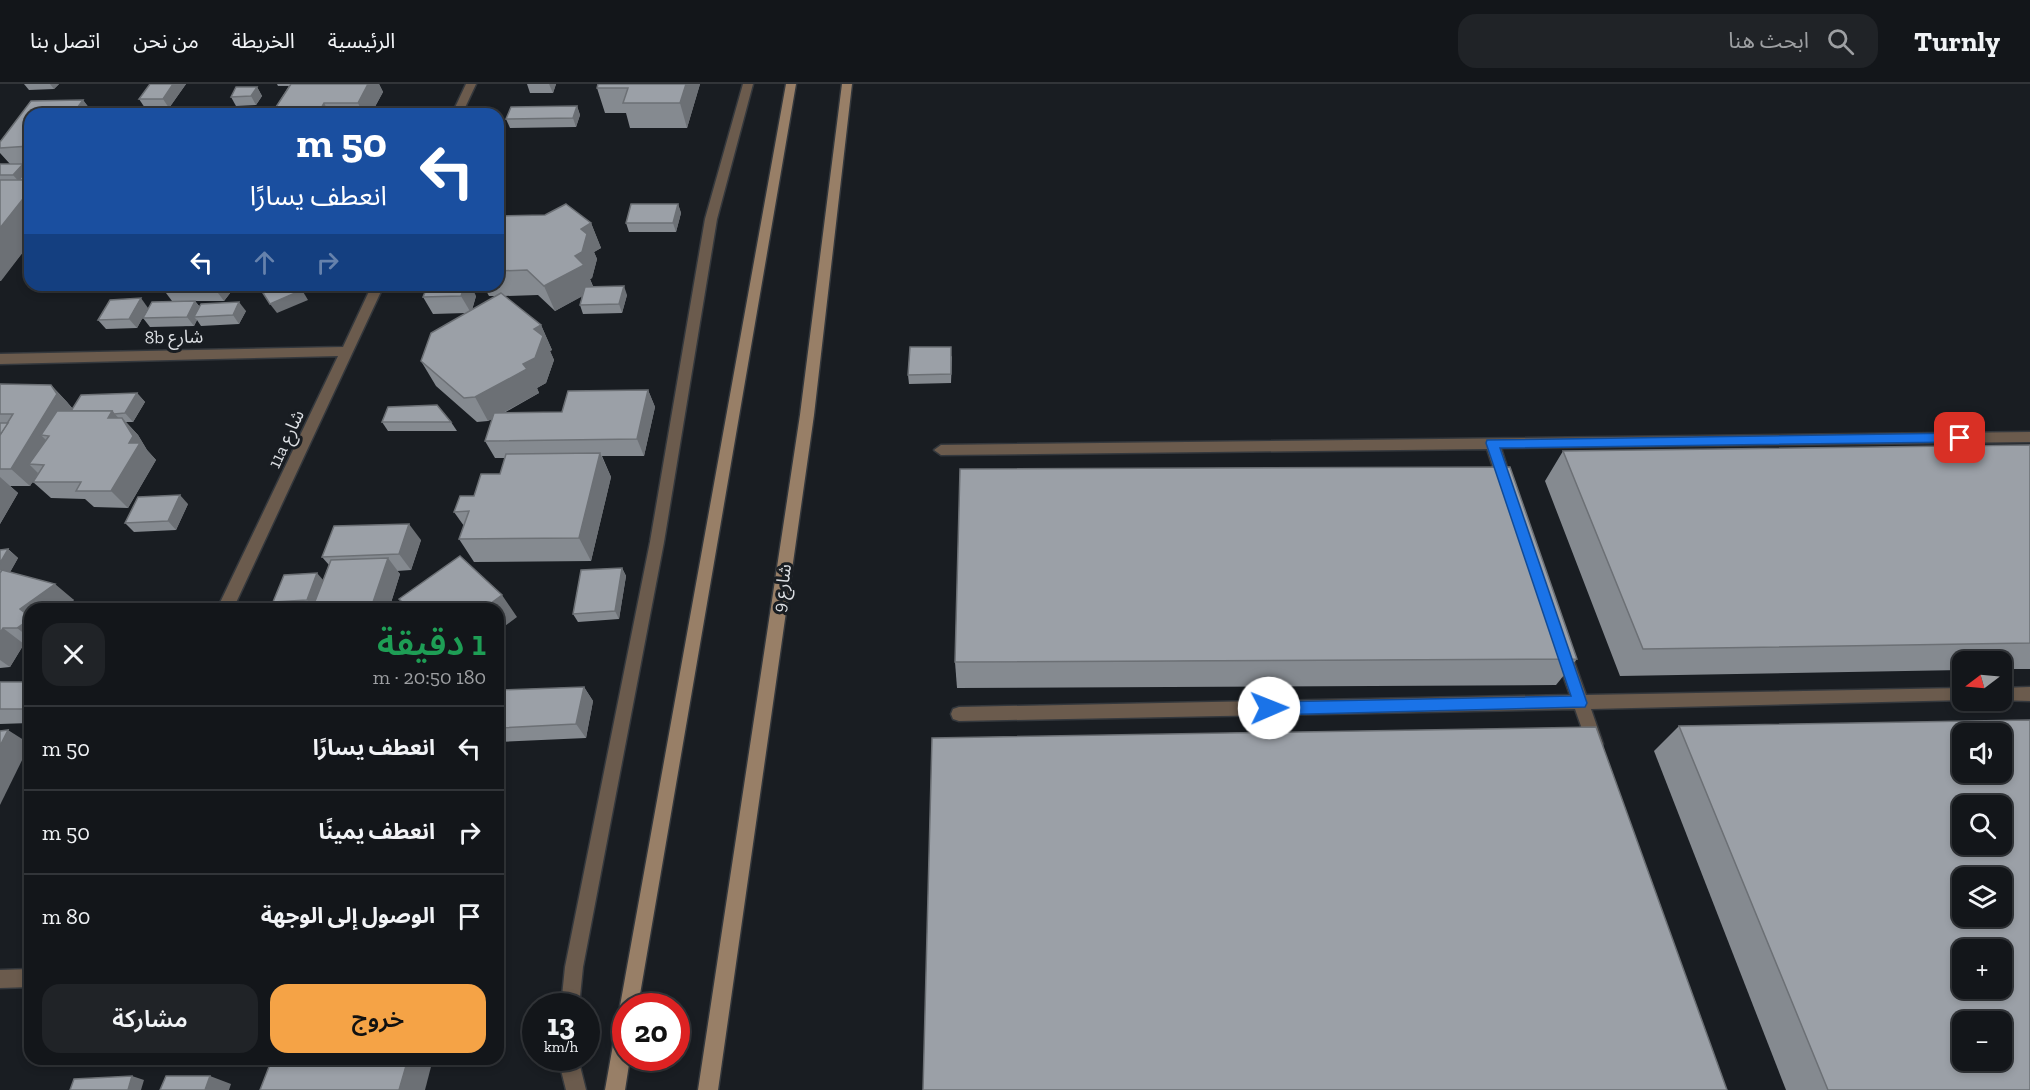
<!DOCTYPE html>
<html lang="ar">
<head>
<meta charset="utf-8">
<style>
  body { margin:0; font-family:"Zilla Slab","Noto Sans Arabic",serif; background:#202327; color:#f1f3f6; direction:rtl; height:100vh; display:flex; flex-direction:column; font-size:22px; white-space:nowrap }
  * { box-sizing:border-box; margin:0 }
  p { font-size:20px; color:#9d9fa2 }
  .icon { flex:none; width:33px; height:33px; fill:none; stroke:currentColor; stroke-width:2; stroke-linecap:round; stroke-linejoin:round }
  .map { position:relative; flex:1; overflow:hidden; direction:ltr }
  .details { position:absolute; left:24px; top:519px; width:480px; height:462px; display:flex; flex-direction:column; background:#13161a; border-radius:18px; box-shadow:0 3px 9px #0003,0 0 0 2px #323539; direction:rtl }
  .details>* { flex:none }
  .guide { position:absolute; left:24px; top:24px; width:480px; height:183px; border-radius:18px; box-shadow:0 3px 9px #0003,0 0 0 2px #323539; direction:rtl; background:#1a4fa0; color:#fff; overflow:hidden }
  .needle { width:39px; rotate:254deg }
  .buttons { position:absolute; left:1952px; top:567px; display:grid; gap:12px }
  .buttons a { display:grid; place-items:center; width:60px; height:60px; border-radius:12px; background:#13161a; box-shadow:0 3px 9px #0003,0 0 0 2px #323539; font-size:30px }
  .speed { position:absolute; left:522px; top:909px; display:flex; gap:12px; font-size:30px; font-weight:700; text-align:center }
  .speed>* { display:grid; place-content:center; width:78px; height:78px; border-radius:50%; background:#13161a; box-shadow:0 3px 9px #0003,0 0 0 2px #323539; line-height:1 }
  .speed small { font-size:15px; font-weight:400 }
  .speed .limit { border:9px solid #d22; background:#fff; color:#111 }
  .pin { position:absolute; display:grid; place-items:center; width:51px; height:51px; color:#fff; margin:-26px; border-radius:12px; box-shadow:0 3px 9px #0006 }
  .me { position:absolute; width:66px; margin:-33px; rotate:89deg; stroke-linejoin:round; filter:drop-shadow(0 0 4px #0008) }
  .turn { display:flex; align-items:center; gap:21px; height:126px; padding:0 18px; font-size:27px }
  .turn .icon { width:78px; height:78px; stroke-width:2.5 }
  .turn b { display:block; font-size:42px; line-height:51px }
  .lanes { display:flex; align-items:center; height:57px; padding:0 18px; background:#0003; justify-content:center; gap:30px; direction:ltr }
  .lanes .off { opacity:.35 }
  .round { display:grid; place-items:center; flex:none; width:63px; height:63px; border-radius:18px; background:#202327 }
  .summary { display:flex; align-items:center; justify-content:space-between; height:102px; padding:0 18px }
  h1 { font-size:36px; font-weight:600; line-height:45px; color:#1e9e55 }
  .button { display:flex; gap:12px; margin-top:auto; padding:12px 18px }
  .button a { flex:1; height:69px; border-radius:18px; background:#f5a346; color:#111; font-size:24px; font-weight:600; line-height:69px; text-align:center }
  .button a+a { background:#202327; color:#f1f3f6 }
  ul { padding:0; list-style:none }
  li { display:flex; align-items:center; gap:18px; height:84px; padding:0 18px; border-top:2px solid #323539 }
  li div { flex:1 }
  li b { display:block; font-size:22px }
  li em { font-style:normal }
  header { display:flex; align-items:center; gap:36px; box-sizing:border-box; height:84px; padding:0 30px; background:#13161a; border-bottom:2px solid #323539 }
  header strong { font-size:28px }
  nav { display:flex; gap:33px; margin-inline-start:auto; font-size:21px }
  .search { width:420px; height:54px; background:#202327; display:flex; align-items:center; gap:15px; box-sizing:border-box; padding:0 21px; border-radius:18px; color:#9d9fa2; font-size:22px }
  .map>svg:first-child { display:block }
</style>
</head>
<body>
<header>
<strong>Turnly</strong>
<div class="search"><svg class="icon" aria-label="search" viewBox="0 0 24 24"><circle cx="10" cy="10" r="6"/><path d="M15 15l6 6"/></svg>ابحث هنا</div>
<nav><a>الرئيسية</a><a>الخريطة</a><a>من نحن</a><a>اتصل بنا</a></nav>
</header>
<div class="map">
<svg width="2030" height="1006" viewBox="0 0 2030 1006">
  <rect width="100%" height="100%" fill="#191d22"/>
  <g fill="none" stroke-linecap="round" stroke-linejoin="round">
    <g stroke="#34383d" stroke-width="3">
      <g id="lane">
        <polygon points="743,0 753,0 717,135 664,458 583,883 579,922 561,922 565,883 650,458 705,135"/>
        <polygon points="2030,348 2030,358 1501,364 1513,402 1506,407 1499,402 1487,365 941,371 934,366 941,361"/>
        <polygon points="1562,559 1568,561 1570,566 1586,611 1962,604 1962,616 1966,616 1591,625 1603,660 1601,665 1595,667 1589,665 1575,625 959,637 953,635 951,630 953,625 959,623 1570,611 1554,566 1556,561"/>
        <polygon points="2030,603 2030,617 1997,616 2001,616 2001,604"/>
        <polygon points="558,974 578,974 586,1006 566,1006"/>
      </g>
    </g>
    <g stroke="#34383d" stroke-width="3">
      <g id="street">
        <polygon points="466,0 476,0 462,30 452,30"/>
        <polygon points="372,201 384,201 233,525 217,525 338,272 0,280 0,270 343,263"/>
        <polygon points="30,885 30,903 0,904 0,886"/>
      </g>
    </g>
    <g stroke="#34383d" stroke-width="3">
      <g id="secondary">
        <polygon points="786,0 796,0 638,922 626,922 626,930 620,922"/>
        <polygon points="842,0 852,0 814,331 718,1006 698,1006 800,331"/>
        <polygon points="626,935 626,974 630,974 625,1006 605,1006 616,944 619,937"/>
      </g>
    </g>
    <use href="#lane" fill="#6b5b4d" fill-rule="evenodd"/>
    <use href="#street" fill="#6b5b4d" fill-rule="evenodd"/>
    <use href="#secondary" fill="#987f67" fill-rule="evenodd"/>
  </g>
  <g fill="#858a90">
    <polygon points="24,0 59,0 54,5 29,6"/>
    <polygon points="150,0 186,0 169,24 145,24 139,15"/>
    <polygon points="277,0 379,0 383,8 371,30 276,30 274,26 289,2 278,2"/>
    <polygon points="527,0 556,0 553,9 530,9"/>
    <polygon points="598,0 700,0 687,44 630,44 626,29 605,29 597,4"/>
    <polygon points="257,3 262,12 256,21 236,22 231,13"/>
    <polygon points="83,16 91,27 98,26 101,30 30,30 30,81 24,81 27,85 30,82 30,159 0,197 0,80 10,80 0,69 0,58 31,17"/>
    <polygon points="577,22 580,31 576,43 510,44 506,35"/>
    <polygon points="678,120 681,129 676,148 629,148 626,139"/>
    <polygon points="498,132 591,139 601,164 594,168 597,175 592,194 590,195 593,202 627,211 622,229 583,230 580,221 582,212 555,227 538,211 504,212 541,241 552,266 550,267 554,276 546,299 537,304 539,309 504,329 562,328 648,306 655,323 644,372 602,372 611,393 591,477 474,478 459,455 464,442 454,428 500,390 505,374 495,374 485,357 492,335 488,337 477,338 436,302 421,277 466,229 433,230 423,213 428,201 476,212 472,226 496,212 489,212 483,201 498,201"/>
    <polygon points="160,201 239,201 234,204 224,217 172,217"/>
    <polygon points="195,217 200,223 246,227 239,240 201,242 197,236 194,242 150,243 143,234"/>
    <polygon points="148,224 137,244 106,245 98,236"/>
    <polygon points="952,272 951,299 909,300 908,291"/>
    <polygon points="0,300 51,301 67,318 73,325 137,309 145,318 133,338 126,338 138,351 147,366 156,376 128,424 94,423 85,415 51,414 33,398 38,389 30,402 10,402 18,409 0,440"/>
    <polygon points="382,338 451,338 457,347 388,347"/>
    <polygon points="2030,361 2030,585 2001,585 2001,578 1962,578 1962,586 1620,592 1545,397 1563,367"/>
    <polygon points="188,420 176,446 134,448 125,439"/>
    <polygon points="421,456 411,486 397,487 400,490 389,525 312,525 312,524 280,525 273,518 323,496 329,481 322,473"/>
    <polygon points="8,465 18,474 10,488 74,516 62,525 30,525 30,559 24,560 10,583 0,584 0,466"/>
    <polygon points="622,484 626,492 619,535 578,538 573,530"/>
    <polygon points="1577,575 1556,601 957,604 955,578"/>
    <polygon points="0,598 30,598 30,639 0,640"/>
    <polygon points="584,603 593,617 586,654 498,658 498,606"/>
    <polygon points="1679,642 2030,1006 1786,1006 1654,667"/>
  </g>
  <g fill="#6c7075">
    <polygon points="50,0 59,0 54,5"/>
    <polygon points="173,0 186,0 169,24 163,15"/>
    <polygon points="368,0 379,0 383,8 371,30 363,30 358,19"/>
    <polygon points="549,0 556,0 553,9"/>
    <polygon points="686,0 700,0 687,44 680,19"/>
    <polygon points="257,3 262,12 256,21 251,12"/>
    <polygon points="83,16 94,30 75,27"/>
    <polygon points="324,19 330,30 322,30 320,26"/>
    <polygon points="577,22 580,31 576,43 573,34"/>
    <polygon points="23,80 30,88 21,100 13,91"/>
    <polygon points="30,106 30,159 1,197 0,197 0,144"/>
    <polygon points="678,120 681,129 676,148 673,139"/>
    <polygon points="591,139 601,164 594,168 597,175 592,194 590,195 594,206 555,227 544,202 575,172 581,145"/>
    <polygon points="212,201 239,201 234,204 224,217"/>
    <polygon points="457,201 471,201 476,212 471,229 461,212"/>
    <polygon points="624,202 627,211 622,229 619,220"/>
    <polygon points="302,206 308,216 277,229 270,220"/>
    <polygon points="141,214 148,224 137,244 129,235"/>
    <polygon points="195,217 202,226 194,233 197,236 194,242 187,233"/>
    <polygon points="239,218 246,227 239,240 233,231"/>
    <polygon points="541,241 552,266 550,267 554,276 546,299 537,304 539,309 488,337 475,313 523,280 534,245"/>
    <polygon points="51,301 67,318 74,327 49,352 41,351 53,363 29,380 38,389 30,402 11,385"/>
    <polygon points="648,306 655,323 644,372 637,355"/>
    <polygon points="137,309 145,318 133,338 125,329"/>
    <polygon points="112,327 128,344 122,334 138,351 147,366 156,376 128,424 111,407 108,334"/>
    <polygon points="600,369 611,393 591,477 579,454"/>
    <polygon points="0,393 18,409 0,440"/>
    <polygon points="180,411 188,420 176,446 168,437"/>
    <polygon points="409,440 421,456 411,486 399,470"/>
    <polygon points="8,465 18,474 8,492 0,486 0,479"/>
    <polygon points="388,474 400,490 389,525 372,525 371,524"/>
    <polygon points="622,484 626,492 619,535 615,527"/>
    <polygon points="317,489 324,497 314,524 307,516"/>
    <polygon points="55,500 74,516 62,525 30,525 30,533 20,525"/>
    <polygon points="502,511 517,533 498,547 498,525 483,525"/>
    <polygon points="30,535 30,554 17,544"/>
    <polygon points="3,544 24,560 10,583 0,576 0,549"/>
    <polygon points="498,556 503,563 498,580"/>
    <polygon points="584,603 593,617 586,654 576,640"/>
    <polygon points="8,646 30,660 0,721 0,662"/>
    <polygon points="408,975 433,975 425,1006 399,1006"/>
    <polygon points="132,992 144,996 141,1006 128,1006"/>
    <polygon points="210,992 231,1000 229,1006 205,1006"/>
  </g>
  <g fill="#9ba0a7" stroke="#6c7075" stroke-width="1.5" fill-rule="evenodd">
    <polygon points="150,0 173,0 163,15 139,15"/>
    <polygon points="291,0 368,0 358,19 324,19 320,26 274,26"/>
    <polygon points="598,0 686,0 680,19 623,19 628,4 597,4"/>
    <polygon points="236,3 257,3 251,12 231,13"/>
    <polygon points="83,16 75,27 98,26 95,30 30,30 30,62 0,64 0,58 31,17"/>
    <polygon points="577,22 573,34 506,35 511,23"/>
    <polygon points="234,26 231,30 147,30 149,28"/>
    <polygon points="0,80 23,80 13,91 0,91"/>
    <polygon points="30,82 30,96 19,96"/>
    <polygon points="0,96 30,96 30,106 0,144"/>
    <polygon points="566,120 591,139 581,145 587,150 582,168 575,172 584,181 544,202 527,186 498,187 498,132 545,131"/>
    <polygon points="631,120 678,120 673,139 626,139"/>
    <polygon points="282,201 299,201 302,206 270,220 263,209"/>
    <polygon points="428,201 465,201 461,212 423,213"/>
    <polygon points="624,202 619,220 580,221 585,203"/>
    <polygon points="501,209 541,241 534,245 543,252 535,274 523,280 527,285 475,313 464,314 421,277 431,249"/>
    <polygon points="141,214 129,235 98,236 110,216"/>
    <polygon points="195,217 187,233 143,234 152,218"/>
    <polygon points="239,218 233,231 194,233 201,220"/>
    <polygon points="910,263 951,263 951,290 908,291"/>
    <polygon points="0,300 51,301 57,310 11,385 0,385 0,351 13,330 0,330"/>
    <polygon points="648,306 637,355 485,357 494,329 562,328 568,307"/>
    <polygon points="137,309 125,329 114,330 112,327 71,327 81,311"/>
    <polygon points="437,321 451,338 382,338 388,323"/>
    <polygon points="57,327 112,327 108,334 122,334 133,352 129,359 140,359 111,407 76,407 81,398 33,398 44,381 29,380 49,352 41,351"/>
    <polygon points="0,339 8,339 0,351"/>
    <polygon points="2030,361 2030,559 1643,565 1563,367"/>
    <polygon points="600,369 579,454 459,455 469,427 454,428 460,412 474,412 481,390 500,390 506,370"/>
    <polygon points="1510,383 1577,575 955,578 960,385"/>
    <polygon points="180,411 168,437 125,439 138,413"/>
    <polygon points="409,440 399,470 322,473 334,442"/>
    <polygon points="8,465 0,479 0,466"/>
    <polygon points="460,472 502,511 483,525 406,525 408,524 399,515"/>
    <polygon points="388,474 371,524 312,525 331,476"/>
    <polygon points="622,484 615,527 573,530 581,486"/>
    <polygon points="2,486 55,500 20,525 30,533 30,535 17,544 3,544 0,549 0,489"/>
    <polygon points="317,489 307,516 273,518 284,491"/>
    <rect x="0" y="598" width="30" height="27"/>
    <polygon points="584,603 576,640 498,644 498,606"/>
    <path d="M2030 636V1006H1828L1679 642ZM1962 650H2001V688H1962ZM1962 722H2001V760H1962ZM1962 794H2001V832H1962ZM1962 866H2001V904H1962ZM1962 938H2001V976H1962Z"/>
    <polygon points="1596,643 1727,1006 923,1006 932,654"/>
    <polygon points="8,646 0,662 0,647"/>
    <polygon points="272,975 408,975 399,1006 260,1006"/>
    <polygon points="132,992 128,1006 70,1006 74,995"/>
    <polygon points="166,992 210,992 205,1006 160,1006"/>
  </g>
  <polygon fill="#1a73e8" stroke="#114b97" stroke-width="1.5" points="1960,349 1966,354 1960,358 1500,364 1587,619 1585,623 1269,631 1264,629 1262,624 1264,620 1269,618 1571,612 1486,359 1487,356"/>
  <g text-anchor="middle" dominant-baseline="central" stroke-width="6" stroke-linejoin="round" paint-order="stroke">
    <g font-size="18" fill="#dbdee2" stroke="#191d22">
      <text transform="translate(174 253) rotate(-1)">8b شارع</text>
      <text transform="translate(286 355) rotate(-65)">11a شارع</text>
      <text transform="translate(782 504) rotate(-82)">شارع 9</text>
    </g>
  </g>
</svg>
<div class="buttons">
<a><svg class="needle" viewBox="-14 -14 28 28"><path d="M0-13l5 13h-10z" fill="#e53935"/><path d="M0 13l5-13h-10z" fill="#9d9fa2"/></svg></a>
<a><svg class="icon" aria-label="sound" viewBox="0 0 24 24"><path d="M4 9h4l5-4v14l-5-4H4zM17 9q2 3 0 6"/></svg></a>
<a><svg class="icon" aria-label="search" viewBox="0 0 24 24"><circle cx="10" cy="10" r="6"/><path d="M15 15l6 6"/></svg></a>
<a><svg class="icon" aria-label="layers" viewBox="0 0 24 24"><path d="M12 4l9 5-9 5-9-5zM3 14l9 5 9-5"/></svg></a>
<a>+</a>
<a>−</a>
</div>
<div class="speed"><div>13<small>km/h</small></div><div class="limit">20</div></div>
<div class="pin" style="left:1960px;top:354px;background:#d93025"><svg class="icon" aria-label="arrive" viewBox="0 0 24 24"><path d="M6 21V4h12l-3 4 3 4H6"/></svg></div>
<svg class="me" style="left:1269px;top:624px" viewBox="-20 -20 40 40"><circle r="19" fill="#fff"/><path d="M0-13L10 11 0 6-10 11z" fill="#1a73e8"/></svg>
<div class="guide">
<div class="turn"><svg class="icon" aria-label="left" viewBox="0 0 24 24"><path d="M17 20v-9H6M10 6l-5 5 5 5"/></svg><div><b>50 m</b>انعطف يسارًا</div></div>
<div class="lanes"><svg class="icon" aria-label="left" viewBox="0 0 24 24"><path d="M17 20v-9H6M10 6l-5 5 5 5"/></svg><svg class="icon off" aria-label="ahead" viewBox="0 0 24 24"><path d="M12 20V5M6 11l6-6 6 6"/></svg><svg class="icon off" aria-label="right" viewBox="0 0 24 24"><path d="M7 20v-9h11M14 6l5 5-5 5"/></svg></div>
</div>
<section class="details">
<div class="summary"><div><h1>1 دقيقة</h1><p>180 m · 20:50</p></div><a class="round"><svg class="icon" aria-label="close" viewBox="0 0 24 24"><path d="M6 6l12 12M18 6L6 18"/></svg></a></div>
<ul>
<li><svg class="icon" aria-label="left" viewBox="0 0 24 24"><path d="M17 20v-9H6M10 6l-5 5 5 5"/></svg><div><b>انعطف يسارًا</b></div><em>50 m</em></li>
<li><svg class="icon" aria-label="right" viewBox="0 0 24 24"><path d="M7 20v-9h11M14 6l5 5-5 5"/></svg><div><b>انعطف يمينًا</b></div><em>50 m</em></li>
<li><svg class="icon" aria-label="arrive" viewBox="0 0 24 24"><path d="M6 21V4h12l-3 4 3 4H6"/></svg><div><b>الوصول إلى الوجهة</b></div><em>80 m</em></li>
</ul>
<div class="button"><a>خروج</a><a>مشاركة</a></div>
</section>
</div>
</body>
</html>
